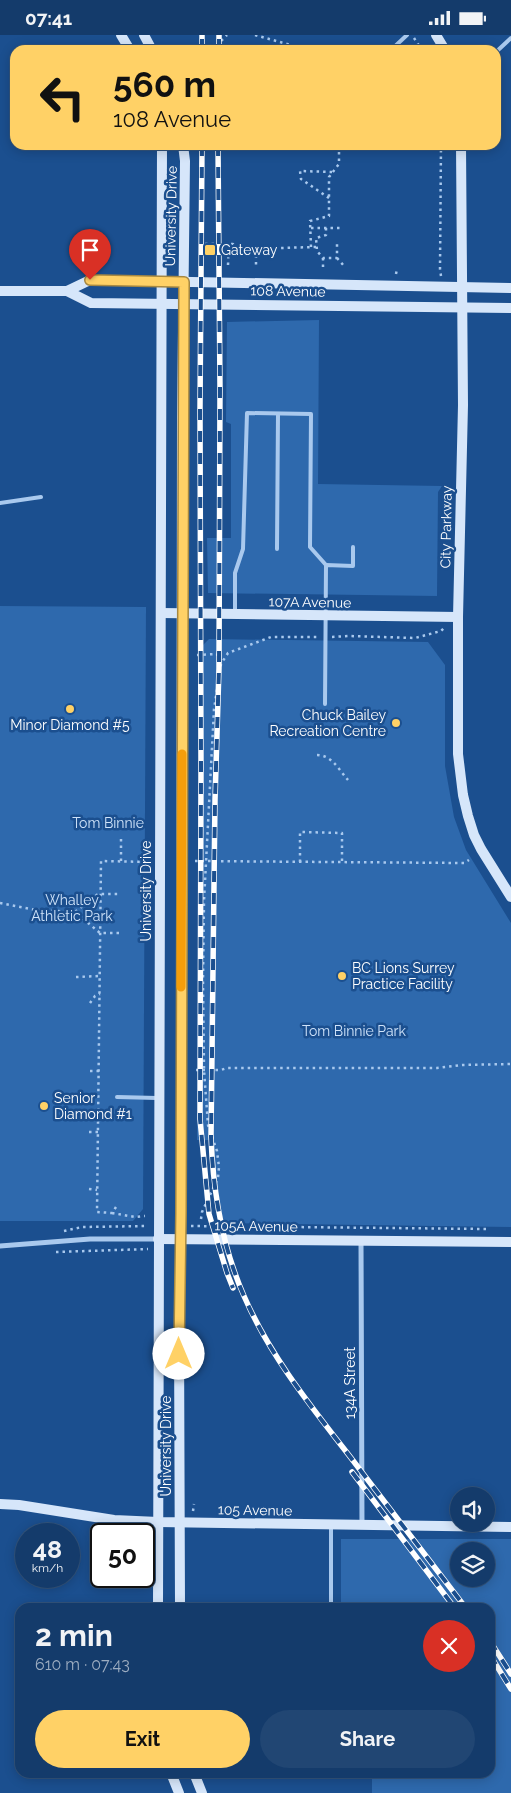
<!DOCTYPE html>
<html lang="en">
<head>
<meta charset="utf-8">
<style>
  body { margin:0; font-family:Raleway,sans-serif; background:#214673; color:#f1f3f6; height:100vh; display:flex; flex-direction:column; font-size:19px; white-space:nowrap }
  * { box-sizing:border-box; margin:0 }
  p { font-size:16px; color:#9dadc1 }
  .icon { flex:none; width:28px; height:28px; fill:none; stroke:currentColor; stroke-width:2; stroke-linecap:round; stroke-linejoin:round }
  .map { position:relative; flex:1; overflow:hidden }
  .side { position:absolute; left:15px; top:1568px; width:480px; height:175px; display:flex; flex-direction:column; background:#143b6b; border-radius:15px; box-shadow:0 2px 12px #0003,0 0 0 1px #33557e }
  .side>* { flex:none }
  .guide { position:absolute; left:10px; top:10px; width:491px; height:105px; border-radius:15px; box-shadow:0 2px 12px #0003,0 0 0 1px #33557e; background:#ffd166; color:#111; overflow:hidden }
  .tools { position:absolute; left:450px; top:1452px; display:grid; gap:10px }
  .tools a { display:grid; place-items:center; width:45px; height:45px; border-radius:50%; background:#143b6b; box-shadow:0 2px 12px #0003,0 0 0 1px #33557e; font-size:25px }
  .speed { position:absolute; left:15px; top:1488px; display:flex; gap:10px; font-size:25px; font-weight:700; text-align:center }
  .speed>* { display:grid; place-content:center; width:65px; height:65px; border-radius:50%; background:#143b6b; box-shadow:0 2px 12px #0003,0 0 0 1px #33557e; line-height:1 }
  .speed small { font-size:12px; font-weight:400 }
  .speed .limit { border:2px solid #111; border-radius:8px; background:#fff; color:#111 }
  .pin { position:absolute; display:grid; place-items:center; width:42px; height:42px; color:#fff; margin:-51px -21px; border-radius:50% 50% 50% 0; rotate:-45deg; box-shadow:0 0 5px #0007 }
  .pin .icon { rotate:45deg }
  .me { position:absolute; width:55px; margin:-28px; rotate:0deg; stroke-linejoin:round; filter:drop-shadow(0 0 4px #0008) }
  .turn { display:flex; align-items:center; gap:18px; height:105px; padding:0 20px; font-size:22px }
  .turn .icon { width:65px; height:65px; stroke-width:2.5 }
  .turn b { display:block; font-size:35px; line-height:42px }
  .round { display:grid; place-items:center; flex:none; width:52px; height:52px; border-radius:26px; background:#214673 }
  .head { display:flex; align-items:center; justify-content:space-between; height:85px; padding:0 20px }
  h1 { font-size:30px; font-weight:700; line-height:38px }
  .action { display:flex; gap:10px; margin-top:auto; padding:10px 20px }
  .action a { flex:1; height:58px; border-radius:30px; background:#ffd166; color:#111; font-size:20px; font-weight:700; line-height:58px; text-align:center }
  .action a+a { background:#214673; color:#f1f3f6 }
  .status { display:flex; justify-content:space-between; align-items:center; height:35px; padding:0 25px; background:#143b6b; direction:ltr }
  .status svg { height:14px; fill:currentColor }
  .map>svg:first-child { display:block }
</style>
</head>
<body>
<div class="status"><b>07:41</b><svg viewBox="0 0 49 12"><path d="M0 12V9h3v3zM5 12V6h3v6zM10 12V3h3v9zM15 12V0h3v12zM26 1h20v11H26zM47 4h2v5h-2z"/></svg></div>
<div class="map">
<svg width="511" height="1758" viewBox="0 0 511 1758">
  <rect width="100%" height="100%" fill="#1b4f8f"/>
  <g fill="#2e69ad" fill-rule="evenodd">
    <polygon points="319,285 318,449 442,451 438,457 437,561 208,558 207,503 231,503 231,389 226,387 227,287"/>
    <polygon points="0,571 146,572 143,1174 133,1186 0,1186"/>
    <polygon points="209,604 428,607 445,630 445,731 454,782 466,815 511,888 511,1192 223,1188 210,1105 197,1105 200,613"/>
    <path d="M341 1504H511V1758H372V1738H490V1572H341ZM459 1516H486V1544H459Z"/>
  </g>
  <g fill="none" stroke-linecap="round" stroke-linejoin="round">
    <g stroke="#a9c9ee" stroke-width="2.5" stroke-dasharray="2.5 4" stroke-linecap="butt">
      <polyline points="255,0 294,11 300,15"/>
      <polyline points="414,3 422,15"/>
      <polyline points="212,15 227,0"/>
      <polyline points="329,163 301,144 300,136 333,137"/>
      <polyline points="311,193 340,193"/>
      <polyline points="326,193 326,200 316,203 317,216 323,223 337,223 337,206"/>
      <polyline points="205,209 233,209 235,212 242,214 316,212"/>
      <polyline points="210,209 210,220"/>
      <polyline points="311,212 310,186 329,181 329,142 339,129 339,110"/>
      <polyline points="256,214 256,231"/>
      <polyline points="323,223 323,232"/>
      <polyline points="337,223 345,232"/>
      <polyline points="228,230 229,209"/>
      <polyline points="396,239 397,234"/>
      <polyline points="441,241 440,234 441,110"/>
      <polyline points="332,602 349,601 415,603 441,596 444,593"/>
      <polyline points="197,620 217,619 221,629"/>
      <path d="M317 720C332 720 339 735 348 745"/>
      <polyline points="121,826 121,804"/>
      <polyline points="195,826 464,828 469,825"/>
      <polyline points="300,827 300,797 342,798 342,827"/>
      <polyline points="0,868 36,875 75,877"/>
      <polyline points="119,898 100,898 75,877 98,859 119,859"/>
      <polyline points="76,942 100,941"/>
      <polyline points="90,968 95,961 100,959"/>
      <polyline points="196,1035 221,1035 227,1033 437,1033 462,1030 511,1029"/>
      <polyline points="90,1036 99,1036"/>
      <polyline points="89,1097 98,1097"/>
      <polyline points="89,1154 97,1155"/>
      <polyline points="116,1172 112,1178 97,1177 101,826 150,827"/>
      <polyline points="112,1178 135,1182 145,1181"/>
      <polyline points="201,1184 202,1177 218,1143 219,1132 217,1116 208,1090 204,1035 203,946 204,866 214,674 221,629 228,618 271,602 319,602"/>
      <polyline points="191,1191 488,1194"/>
      <polyline points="64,1196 82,1192 148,1191"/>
      <polyline points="56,1217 148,1214"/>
      <polyline points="193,1476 194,1469"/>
    </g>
    <g stroke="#a9c9ee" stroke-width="4">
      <polyline points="391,15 407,0"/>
      <polyline points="496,17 511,3"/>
      <polyline points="0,468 41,462"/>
      <polyline points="277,514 278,379"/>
      <polyline points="235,579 235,538 243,514 247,378 311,379 310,512 326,530"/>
      <polyline points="325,669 326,530 353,531 353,512"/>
      <polyline points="117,1062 157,1063"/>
      <polyline points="331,1492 331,1572"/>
    </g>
    <g stroke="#a9c9ee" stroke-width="5">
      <polyline points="361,1206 362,1490"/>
      <polyline points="0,1211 90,1204 158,1204"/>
    </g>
    <g stroke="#d6e6fa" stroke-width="10">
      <polyline points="121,0 130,15"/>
      <polyline points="144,0 152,15"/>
      <polyline points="436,0 445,15"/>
      <polyline points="461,110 463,370 458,582 458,719 463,760 468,781 474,800 481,814 511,862"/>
      <polyline points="0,256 67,256 90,245 511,253"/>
      <polyline points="67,256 91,268 511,273"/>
      <polyline points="161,578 458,582"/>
      <polyline points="158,1204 511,1207"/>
      <polyline points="0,1469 19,1470 114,1485 158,1487 511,1492"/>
      <polyline points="158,1572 162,110"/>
      <polyline points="180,1572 179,1294 181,1178 182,383 185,126 183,110"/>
      <polyline points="171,1738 179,1758"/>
      <polyline points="194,1738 202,1758"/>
    </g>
    <g stroke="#fff" stroke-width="5.5">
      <g id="rail">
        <polyline points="202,15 202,0"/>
        <polyline points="219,15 219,0"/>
        <polyline points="202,110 200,373 201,733 200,1084 209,1179 227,1238 233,1253"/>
        <path d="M218 110 220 353 219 633 215 765 211 1102C213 1156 222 1211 244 1261 269 1319 309 1369 348 1419 387 1470 426 1521 465 1572"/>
        <polyline points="352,1437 454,1572"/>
        <polyline points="490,1606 511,1639"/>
        <polyline points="490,1620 511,1654"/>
      </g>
    </g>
    <use href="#rail" stroke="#1b4f8f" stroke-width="4" stroke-dasharray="11" stroke-linecap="butt"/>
  </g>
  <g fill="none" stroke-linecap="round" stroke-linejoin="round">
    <g stroke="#a68842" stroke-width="12">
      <polyline id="route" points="90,245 184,247 181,1178 179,1319"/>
    </g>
    <use href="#route" stroke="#ffd166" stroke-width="9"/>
    <polyline stroke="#f59e0b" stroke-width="9" points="181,952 182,719"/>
  </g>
  <g fill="#ffd166" stroke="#1b4f8f" stroke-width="2">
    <rect x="204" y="209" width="12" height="12" rx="2.5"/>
    <circle cx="70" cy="674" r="5"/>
    <circle cx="396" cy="688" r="5"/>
    <circle cx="342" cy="941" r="5"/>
    <circle cx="44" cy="1071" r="5"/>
  </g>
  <g text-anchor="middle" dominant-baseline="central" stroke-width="5" stroke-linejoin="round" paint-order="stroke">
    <g font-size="14" fill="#fff" stroke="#1b4f8f">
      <text transform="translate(171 181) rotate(-89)">University Drive</text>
      <text transform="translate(288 256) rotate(1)">108 Avenue</text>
      <text transform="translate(446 492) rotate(-89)">City Parkway</text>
      <text transform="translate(310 567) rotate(1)">107A Avenue</text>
      <text transform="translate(146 856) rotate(-90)">University Drive</text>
      <text transform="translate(256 1191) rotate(1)">105A Avenue</text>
      <text transform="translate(350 1348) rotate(-90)">134A Street</text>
      <text transform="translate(166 1411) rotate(-90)">University Drive</text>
      <text transform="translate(255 1475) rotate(1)">105 Avenue</text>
    </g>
    <g font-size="14" fill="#fff" stroke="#1b4f8f" text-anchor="start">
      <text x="221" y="215">Gateway</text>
      <text x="386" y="680" text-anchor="end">Chuck Bailey<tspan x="386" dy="16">Recreation Centre</tspan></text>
      <text x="70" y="690" text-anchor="middle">Minor Diamond #5</text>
      <text x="352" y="933">BC Lions Surrey<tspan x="352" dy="16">Practice Facility</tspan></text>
      <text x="54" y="1063">Senior<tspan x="54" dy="16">Diamond #1</tspan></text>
    </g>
    <g font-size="14" fill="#cfe3fa" stroke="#1b4f8f">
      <text x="108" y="788">Tom Binnie</text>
      <text x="72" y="865">Whalley<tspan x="72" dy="16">Athletic Park</tspan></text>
      <text x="354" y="996">Tom Binnie Park</text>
    </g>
  </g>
</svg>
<div class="tools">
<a><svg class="icon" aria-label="sound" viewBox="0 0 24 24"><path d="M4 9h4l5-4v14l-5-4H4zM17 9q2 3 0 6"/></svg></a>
<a><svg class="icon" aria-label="layers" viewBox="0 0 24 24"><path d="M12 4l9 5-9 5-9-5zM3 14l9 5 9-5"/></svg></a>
</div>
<div class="speed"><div>48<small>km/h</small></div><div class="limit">50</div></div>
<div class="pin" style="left:90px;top:245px;background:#d93025"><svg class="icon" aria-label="arrive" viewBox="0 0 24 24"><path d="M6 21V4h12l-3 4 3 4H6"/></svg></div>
<svg class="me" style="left:179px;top:1319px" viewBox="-20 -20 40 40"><circle r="19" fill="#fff"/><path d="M0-13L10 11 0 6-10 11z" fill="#ffd166"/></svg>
<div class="guide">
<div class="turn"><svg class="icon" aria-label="left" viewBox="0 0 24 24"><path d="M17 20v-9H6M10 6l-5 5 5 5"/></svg><div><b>560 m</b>108 Avenue</div></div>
</div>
<section class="side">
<div class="head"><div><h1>2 min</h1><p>610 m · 07:43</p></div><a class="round" style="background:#d93025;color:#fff"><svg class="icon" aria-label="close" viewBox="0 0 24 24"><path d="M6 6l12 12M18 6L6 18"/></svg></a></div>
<div class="action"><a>Exit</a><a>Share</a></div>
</section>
</div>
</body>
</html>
